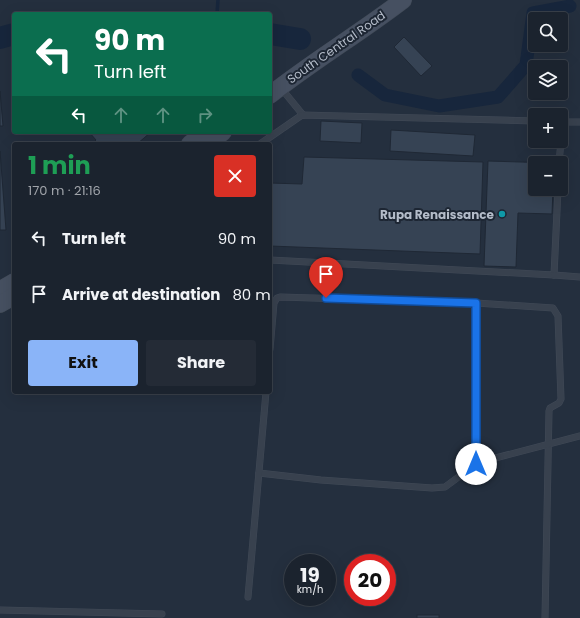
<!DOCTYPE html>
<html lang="en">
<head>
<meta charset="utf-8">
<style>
  body { margin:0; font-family:Poppins,sans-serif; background:#242b36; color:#f1f3f6; height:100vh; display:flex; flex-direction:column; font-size:15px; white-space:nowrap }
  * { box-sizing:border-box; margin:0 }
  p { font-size:13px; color:#a0a4aa }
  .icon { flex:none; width:22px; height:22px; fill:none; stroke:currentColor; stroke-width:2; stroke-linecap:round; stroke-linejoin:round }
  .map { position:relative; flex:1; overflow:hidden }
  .sheet { position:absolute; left:12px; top:142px; width:260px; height:252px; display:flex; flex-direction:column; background:#1b232e; border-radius:4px; box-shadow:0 4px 16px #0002,0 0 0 1px #39404a }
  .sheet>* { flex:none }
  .guide { position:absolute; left:12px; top:12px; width:260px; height:122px; border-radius:4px; box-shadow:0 4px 16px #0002,0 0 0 1px #39404a; background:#0b6e4f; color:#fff; overflow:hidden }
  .buttons { position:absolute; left:528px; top:12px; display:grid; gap:8px }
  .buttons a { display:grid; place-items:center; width:40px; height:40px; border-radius:4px; background:#1b232e; box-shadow:0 4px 16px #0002,0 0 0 1px #39404a; font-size:20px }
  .speed { position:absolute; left:284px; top:554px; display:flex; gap:8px; font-size:20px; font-weight:700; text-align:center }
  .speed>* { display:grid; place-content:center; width:52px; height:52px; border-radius:50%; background:#1b232e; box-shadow:0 4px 16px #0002,0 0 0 1px #39404a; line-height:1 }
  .speed small { font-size:10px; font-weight:400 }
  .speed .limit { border:6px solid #d22; background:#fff; color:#111 }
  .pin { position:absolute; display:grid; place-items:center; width:34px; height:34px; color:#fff; margin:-41px -17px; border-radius:50% 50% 50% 0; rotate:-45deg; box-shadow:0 0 4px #0007 }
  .pin .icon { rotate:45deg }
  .me { position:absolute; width:44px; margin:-22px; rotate:0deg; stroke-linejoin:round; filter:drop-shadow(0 0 3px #0008) }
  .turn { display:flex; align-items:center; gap:14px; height:84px; padding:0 16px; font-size:18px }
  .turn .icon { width:52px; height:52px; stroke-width:2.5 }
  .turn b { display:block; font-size:28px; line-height:34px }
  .lanes { display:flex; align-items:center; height:38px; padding:0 16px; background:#0003; justify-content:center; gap:20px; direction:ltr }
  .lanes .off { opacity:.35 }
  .round { display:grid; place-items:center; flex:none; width:42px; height:42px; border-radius:4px; background:#242b36 }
  .overview { display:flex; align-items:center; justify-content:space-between; height:68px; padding:0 16px }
  h1 { font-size:24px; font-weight:700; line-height:30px; color:#1e9e55 }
  .action { display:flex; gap:8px; margin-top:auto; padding:8px 16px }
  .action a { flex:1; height:46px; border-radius:4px; background:#8ab4f8; color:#111; font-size:16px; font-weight:700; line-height:46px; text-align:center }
  .action a+a { background:#242b36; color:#f1f3f6 }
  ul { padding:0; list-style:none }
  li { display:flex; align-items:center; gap:12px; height:56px; padding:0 16px }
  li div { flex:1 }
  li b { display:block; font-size:15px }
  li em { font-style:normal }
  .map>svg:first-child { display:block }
</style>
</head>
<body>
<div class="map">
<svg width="580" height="618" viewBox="0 0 580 618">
  <rect width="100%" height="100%" fill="#242f3e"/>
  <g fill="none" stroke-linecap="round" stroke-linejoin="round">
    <polyline stroke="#17263c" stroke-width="3.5" points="217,14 218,0"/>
    <polyline stroke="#17263c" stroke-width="13" points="358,75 385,95 439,106 498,97 526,65 533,13 570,6"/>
    <g stroke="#17263c" stroke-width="22">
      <polyline points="270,34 300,39"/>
      <polyline points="0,38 14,34"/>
    </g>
  </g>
  <g fill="#364354" stroke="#1f2835">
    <polygon points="404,37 432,66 421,76 394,47"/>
    <polygon points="0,91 3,126 0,126"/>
    <polygon points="321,121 362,123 361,143 320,141"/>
    <polygon points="391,130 475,135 473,156 390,151"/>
    <polygon points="89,132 151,132 137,144 92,144 96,140"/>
    <polygon points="0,151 6,230 0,230"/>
    <polygon points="304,157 483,162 480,254 270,246 270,183 302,184"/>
    <polygon points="488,161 553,163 535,163 535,189 553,189 552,214 518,213 516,267 484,266"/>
    <rect x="417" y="615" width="22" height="3"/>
  </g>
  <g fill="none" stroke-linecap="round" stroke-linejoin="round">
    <g stroke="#414a57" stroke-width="7">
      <g id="lane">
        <polyline points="281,88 303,115"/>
        <polyline points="561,122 580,122"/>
        <polyline points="561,132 562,122"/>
        <polyline points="260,144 302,115 535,121"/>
        <polyline points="559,163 561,141"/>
        <polyline points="270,260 554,275 558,189"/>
        <polyline points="554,275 580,277"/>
        <polyline points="476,303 553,308 558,316 561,399 559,403 550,408 549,411 545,618"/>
        <polyline points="270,349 274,303 277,298 280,297 476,303 476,464"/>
        <polyline points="259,473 321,480 432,488 445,487 476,464 484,461 580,436"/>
        <polyline points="248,597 266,392"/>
        <polyline points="0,610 162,614"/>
      </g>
    </g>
    <g stroke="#414a57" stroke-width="18">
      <g id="secondary">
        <path d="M270 95C313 61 360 33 403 0"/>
        <polyline points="190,144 205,132"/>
        <polyline points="208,144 223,132"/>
        <polyline points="0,290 14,282"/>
        <polyline points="0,304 14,296"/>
      </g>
    </g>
    <use href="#lane" stroke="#38414e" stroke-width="6"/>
    <use href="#secondary" stroke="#465061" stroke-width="17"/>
  </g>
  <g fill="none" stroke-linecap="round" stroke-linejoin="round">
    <g stroke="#114b97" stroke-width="10">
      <polyline id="route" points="326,298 476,303 476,464"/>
    </g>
    <use href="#route" stroke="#1a73e8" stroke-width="7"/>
  </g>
  <circle fill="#0f9aa8" stroke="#1d2633" stroke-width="1.5" cx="502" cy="214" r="4"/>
  <g text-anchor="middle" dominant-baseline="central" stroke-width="4" stroke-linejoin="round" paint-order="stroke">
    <g font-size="12" fill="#b4bcc9" stroke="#1d2633">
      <text transform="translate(336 47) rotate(-35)">South Central Road</text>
    </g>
    <g font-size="12" font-weight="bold" fill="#b4bcc9" stroke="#1d2633" text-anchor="end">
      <text x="494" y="214">Rupa Renaissance</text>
    </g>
  </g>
</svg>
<div class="buttons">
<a><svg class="icon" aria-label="search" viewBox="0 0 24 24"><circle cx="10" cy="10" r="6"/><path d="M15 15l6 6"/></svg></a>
<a><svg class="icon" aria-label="layers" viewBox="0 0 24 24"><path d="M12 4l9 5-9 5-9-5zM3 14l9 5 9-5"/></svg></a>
<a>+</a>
<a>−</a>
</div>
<div class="speed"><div>19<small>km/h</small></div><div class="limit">20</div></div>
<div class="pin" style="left:326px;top:298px;background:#d93025"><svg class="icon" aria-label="arrive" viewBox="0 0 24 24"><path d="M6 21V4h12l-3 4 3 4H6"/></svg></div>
<svg class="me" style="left:476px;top:464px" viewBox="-20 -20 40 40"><circle r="19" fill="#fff"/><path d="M0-13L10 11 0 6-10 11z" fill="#1a73e8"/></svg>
<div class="guide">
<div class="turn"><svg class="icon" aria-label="left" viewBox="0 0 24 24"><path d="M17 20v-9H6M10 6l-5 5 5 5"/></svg><div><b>90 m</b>Turn left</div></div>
<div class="lanes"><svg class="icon" aria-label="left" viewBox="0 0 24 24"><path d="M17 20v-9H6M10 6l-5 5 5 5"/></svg><svg class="icon off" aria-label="ahead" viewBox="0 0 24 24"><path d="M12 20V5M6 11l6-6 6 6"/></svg><svg class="icon off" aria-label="ahead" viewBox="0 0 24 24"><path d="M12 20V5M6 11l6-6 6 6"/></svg><svg class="icon off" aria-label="right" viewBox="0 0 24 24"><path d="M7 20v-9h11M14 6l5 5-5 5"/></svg></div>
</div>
<section class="sheet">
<div class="overview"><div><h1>1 min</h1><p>170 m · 21:16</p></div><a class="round" style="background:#d93025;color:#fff"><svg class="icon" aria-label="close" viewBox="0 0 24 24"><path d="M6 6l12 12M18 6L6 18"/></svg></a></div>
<ul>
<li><svg class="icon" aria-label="left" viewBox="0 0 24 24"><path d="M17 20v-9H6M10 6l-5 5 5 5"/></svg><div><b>Turn left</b></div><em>90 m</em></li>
<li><svg class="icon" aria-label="arrive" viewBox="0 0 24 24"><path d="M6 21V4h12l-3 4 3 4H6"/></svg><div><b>Arrive at destination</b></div><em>80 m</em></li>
</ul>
<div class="action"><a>Exit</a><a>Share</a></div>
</section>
</div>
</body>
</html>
